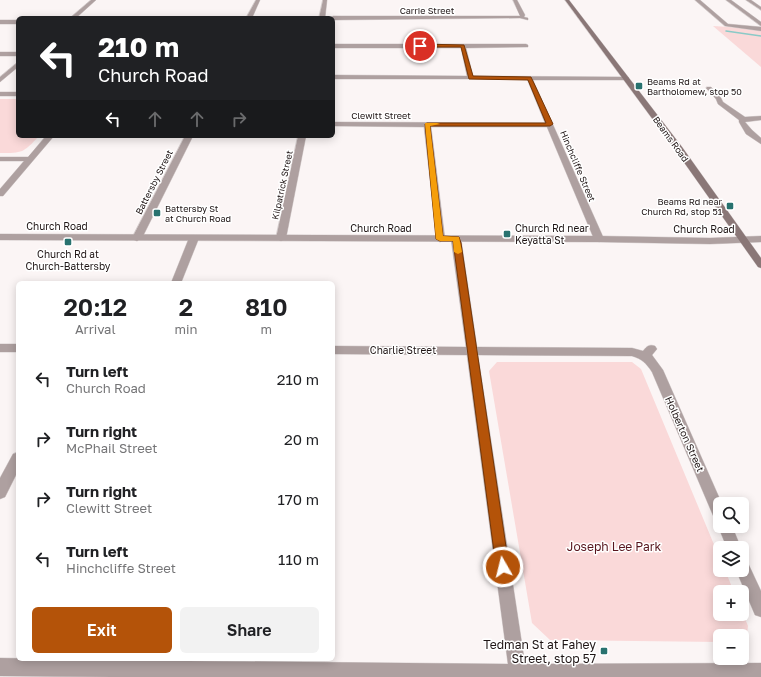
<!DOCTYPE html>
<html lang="en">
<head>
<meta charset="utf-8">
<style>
  body { margin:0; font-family:"Golos Text",sans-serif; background:#f2f2f2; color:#202124; height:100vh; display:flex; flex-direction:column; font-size:15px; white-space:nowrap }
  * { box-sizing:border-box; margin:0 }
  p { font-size:13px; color:#757577 }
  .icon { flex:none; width:22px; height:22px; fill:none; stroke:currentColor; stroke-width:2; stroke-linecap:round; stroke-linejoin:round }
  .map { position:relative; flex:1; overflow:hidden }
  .details { position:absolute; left:16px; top:281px; width:319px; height:380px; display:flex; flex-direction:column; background:#fff; border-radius:6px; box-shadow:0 2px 10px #0003 }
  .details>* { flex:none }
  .banner { position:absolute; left:16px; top:16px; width:319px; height:122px; border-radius:6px; box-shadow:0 2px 10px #0003; background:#202124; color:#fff; overflow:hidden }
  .buttons { position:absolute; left:713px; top:497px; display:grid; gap:8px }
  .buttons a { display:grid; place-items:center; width:36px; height:36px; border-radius:6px; background:#fff; box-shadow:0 2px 10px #0003; font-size:20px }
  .pin { position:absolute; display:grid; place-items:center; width:34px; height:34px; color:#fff; margin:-17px; border:2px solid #fff; border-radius:50%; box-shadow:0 1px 4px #0007 }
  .me { position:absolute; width:44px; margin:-22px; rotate:352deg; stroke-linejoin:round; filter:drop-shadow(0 0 3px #0008) }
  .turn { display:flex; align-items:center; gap:14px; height:84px; padding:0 16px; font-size:18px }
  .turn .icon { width:52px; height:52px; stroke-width:2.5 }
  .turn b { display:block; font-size:28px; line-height:34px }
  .lanes { display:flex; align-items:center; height:38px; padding:0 16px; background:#0003; justify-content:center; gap:20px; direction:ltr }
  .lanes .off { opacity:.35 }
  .eta { display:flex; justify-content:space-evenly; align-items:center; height:68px; text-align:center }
  .eta b { font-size:24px; font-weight:600; line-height:28px }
  .primary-button { display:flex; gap:8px; margin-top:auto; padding:8px 16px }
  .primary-button a { flex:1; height:46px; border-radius:6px; background:#b45309; color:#fff; font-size:16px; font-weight:600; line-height:46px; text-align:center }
  .primary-button a+a { background:#f2f2f2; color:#202124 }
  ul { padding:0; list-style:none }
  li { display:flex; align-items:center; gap:12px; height:60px; padding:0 16px }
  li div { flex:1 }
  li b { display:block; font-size:15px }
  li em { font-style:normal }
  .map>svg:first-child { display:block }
</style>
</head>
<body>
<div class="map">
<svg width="761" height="677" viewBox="0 0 761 677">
  <rect width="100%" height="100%" fill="#fbf5f5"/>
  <g fill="#fad9d9">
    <polygon points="713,26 745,28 761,31 761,67"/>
    <path d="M0 99H18V136H39C23 153 23 153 0 153Z"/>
    <polygon points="497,362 632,362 641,369 720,559 720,570 725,570 734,592 720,592 720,614 742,614 742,611 748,626 746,642 742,642 742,636 720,636 720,642 550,640 532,623 489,371"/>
  </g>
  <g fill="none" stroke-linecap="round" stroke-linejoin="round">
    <polyline stroke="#8acac7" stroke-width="1.5" points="726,31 761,36"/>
    <g stroke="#d8d1d1" stroke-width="1">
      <g id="minor">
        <polygon points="91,0 96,0 76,18 70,18"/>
        <polygon points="256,0 260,0 252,18 246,18"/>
        <polygon points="323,0 327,0 325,18 319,18"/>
        <polygon points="513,0 517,0 525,15 524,17 528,18 528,20 520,18 333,20 333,18 330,18 333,16 520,16"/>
        <polygon points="695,0 700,0 728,24 761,27 761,31 725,26"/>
        <polygon points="726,0 731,0 761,22 761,26"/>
        <polygon points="746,0 751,0 761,7 761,10"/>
        <rect x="0" y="20" width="18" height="4"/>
        <polygon points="333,44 526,44 528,45 528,47 466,48 473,76 628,77 629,78 626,80 533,80 604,239 602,241 599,242 594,239 547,127 431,127 445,239 440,242 437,241 424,127 333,126 333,122 545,123 527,79 333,79 333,75 467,76 461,48 333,48"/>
        <rect x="0" y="52" width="18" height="4"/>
        <polygon points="18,62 18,67 0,82 0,77"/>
        <polygon points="707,87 711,87 721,98 723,102 745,117 761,116 761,120 745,122 752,130 761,138 761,144 746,134 739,122 739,120 718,104 716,99 706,88"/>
        <rect x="0" y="92" width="18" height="4"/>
        <polygon points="46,136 54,136 3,196 0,196 0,189 24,161 0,161 0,157 28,157"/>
        <polygon points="185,136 193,136 142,238 137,241 134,240 132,238"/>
        <polygon points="298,136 306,136 286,238 281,241 276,238"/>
        <polygon points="194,235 199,238 181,283 171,283 189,238"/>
        <path d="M456 236 461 239 477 347 632 348 643 351C647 346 649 344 655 346L657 349 652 355 663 370 722 504H720V526H732L741 548H727L718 526 719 522 715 520 652 372C646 363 642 359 632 356L478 355 525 664 761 663V677H112L0 676V658L172 661 173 659H189V661L508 664 467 355 333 354V346L466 347 451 239Z"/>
        <rect x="0" y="344" width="18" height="8"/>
        <polygon points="18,452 18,471 5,497 0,499 0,478 13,454"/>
        <polygon points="742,558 747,561 761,591 761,617 755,615 736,570 742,570"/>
      </g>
    </g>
    <g stroke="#d8d1d1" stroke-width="1">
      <polygon id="tertiary" points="0,234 599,236 710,238 761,236 761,242 710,244 599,242 0,240"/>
    </g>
    <g stroke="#d8d1d1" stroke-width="1">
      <polygon id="secondary" points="565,0 569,0 682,147 761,258 761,268 758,267 676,151"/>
    </g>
    <use href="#minor" fill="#aea0a0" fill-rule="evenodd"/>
    <use href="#tertiary" fill="#aea0a0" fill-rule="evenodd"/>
    <use href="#secondary" fill="#8a7777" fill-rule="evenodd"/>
  </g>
  <polygon fill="#b45309" stroke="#753606" points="420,44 464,45 473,76 531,77 553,124 550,126 430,126 443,236 459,237 461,243 509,567 507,571 503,573 498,571 496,567 453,241 440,241 436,239 425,124 427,123 546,123 528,80 469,79 461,47 418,47"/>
  <polygon fill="#f59e0b" points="425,123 437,123 440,124 430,126 443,236 459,237 462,252 458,254 454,252 453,241 440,241 436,239"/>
  <g fill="#28726f" stroke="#fff" stroke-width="1.5">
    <rect x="635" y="82" width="8" height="8" rx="2"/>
    <rect x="726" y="202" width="8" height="8" rx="2"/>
    <rect x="153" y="209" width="8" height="8" rx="2"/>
    <rect x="503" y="230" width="8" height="8" rx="2"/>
    <rect x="64" y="238" width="8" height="8" rx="2"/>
    <rect x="600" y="647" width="8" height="8" rx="2"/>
  </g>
  <g text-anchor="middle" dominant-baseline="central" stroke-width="3" stroke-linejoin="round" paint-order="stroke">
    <g font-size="9" fill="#1f1515" stroke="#fff">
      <text x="427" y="10">Carrie Street</text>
      <text x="381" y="115">Clewitt Street</text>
      <text transform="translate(671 139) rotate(54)">Beams Road</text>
      <text transform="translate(578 166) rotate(67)">Hinchcliffe Street</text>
      <text transform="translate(154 182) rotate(-63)">Battersby Street</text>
      <text transform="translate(282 185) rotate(-78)">Kilpatrick Street</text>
    </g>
    <g font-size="9" fill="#1f1515" stroke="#fff" text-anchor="start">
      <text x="647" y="81">Beams Rd at<tspan x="647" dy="10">Bartholomew, stop 50</tspan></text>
      <text x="722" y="201" text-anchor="end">Beams Rd near<tspan x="722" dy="10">Church Rd, stop 51</tspan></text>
      <text x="165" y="208">Battersby St<tspan x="165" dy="10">at Church Road</tspan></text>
    </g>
    <g font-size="10" fill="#1f1515" stroke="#fff">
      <text x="57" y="226">Church Road</text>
      <text x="381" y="228">Church Road</text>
      <text x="704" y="229">Church Road</text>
      <text x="403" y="350">Charlie Street</text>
      <text transform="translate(685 434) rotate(66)">Holberton Street</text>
    </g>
    <g font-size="10" fill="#1f1515" stroke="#fff" text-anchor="start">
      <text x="515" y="228">Church Rd near<tspan x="515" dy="12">Keyatta St</tspan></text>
      <text x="68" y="254" text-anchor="middle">Church Rd at<tspan x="68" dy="12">Church-Battersby</tspan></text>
    </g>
    <g font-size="12" fill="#57151d" stroke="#fff">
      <text x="614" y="546">Joseph Lee Park</text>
    </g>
    <g font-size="12" fill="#1f1515" stroke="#fff" text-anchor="end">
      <text x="596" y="644">Tedman St at Fahey<tspan x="596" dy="14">Street, stop 57</tspan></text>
    </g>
  </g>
</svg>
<div class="buttons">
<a><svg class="icon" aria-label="search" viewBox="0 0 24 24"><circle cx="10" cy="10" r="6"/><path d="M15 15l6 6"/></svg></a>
<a><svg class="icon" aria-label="layers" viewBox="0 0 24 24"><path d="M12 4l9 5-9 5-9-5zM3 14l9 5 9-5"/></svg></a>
<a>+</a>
<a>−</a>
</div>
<div class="pin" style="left:420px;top:46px;background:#d93025"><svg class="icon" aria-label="arrive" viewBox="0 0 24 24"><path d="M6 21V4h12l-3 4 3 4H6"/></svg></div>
<svg class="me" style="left:503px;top:567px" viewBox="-20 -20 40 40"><circle r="17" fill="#b45309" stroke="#fff" stroke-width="3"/><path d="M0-11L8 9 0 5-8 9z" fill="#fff"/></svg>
<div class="banner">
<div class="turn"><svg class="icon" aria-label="left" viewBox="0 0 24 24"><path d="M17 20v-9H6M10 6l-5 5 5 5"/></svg><div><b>210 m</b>Church Road</div></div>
<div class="lanes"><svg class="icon" aria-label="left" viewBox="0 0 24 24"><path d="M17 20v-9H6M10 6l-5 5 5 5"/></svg><svg class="icon off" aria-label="ahead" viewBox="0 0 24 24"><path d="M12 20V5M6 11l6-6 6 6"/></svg><svg class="icon off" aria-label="ahead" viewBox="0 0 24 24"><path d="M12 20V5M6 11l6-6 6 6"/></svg><svg class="icon off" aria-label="right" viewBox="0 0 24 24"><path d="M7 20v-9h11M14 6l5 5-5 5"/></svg></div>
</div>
<section class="details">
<div class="eta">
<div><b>20:12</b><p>Arrival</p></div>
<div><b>2</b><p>min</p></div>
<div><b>810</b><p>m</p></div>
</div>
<ul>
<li><svg class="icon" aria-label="left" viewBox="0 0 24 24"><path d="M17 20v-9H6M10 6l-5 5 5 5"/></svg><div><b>Turn left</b><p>Church Road</p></div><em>210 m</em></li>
<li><svg class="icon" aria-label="right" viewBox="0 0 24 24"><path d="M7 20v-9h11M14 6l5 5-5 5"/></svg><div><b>Turn right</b><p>McPhail Street</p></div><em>20 m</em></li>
<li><svg class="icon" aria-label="right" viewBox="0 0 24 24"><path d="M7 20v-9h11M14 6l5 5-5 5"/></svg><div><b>Turn right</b><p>Clewitt Street</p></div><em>170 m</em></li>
<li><svg class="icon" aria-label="left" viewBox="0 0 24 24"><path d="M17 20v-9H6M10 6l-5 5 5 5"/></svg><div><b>Turn left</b><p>Hinchcliffe Street</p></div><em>110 m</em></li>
</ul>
<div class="primary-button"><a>Exit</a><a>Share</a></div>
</section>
</div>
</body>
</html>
